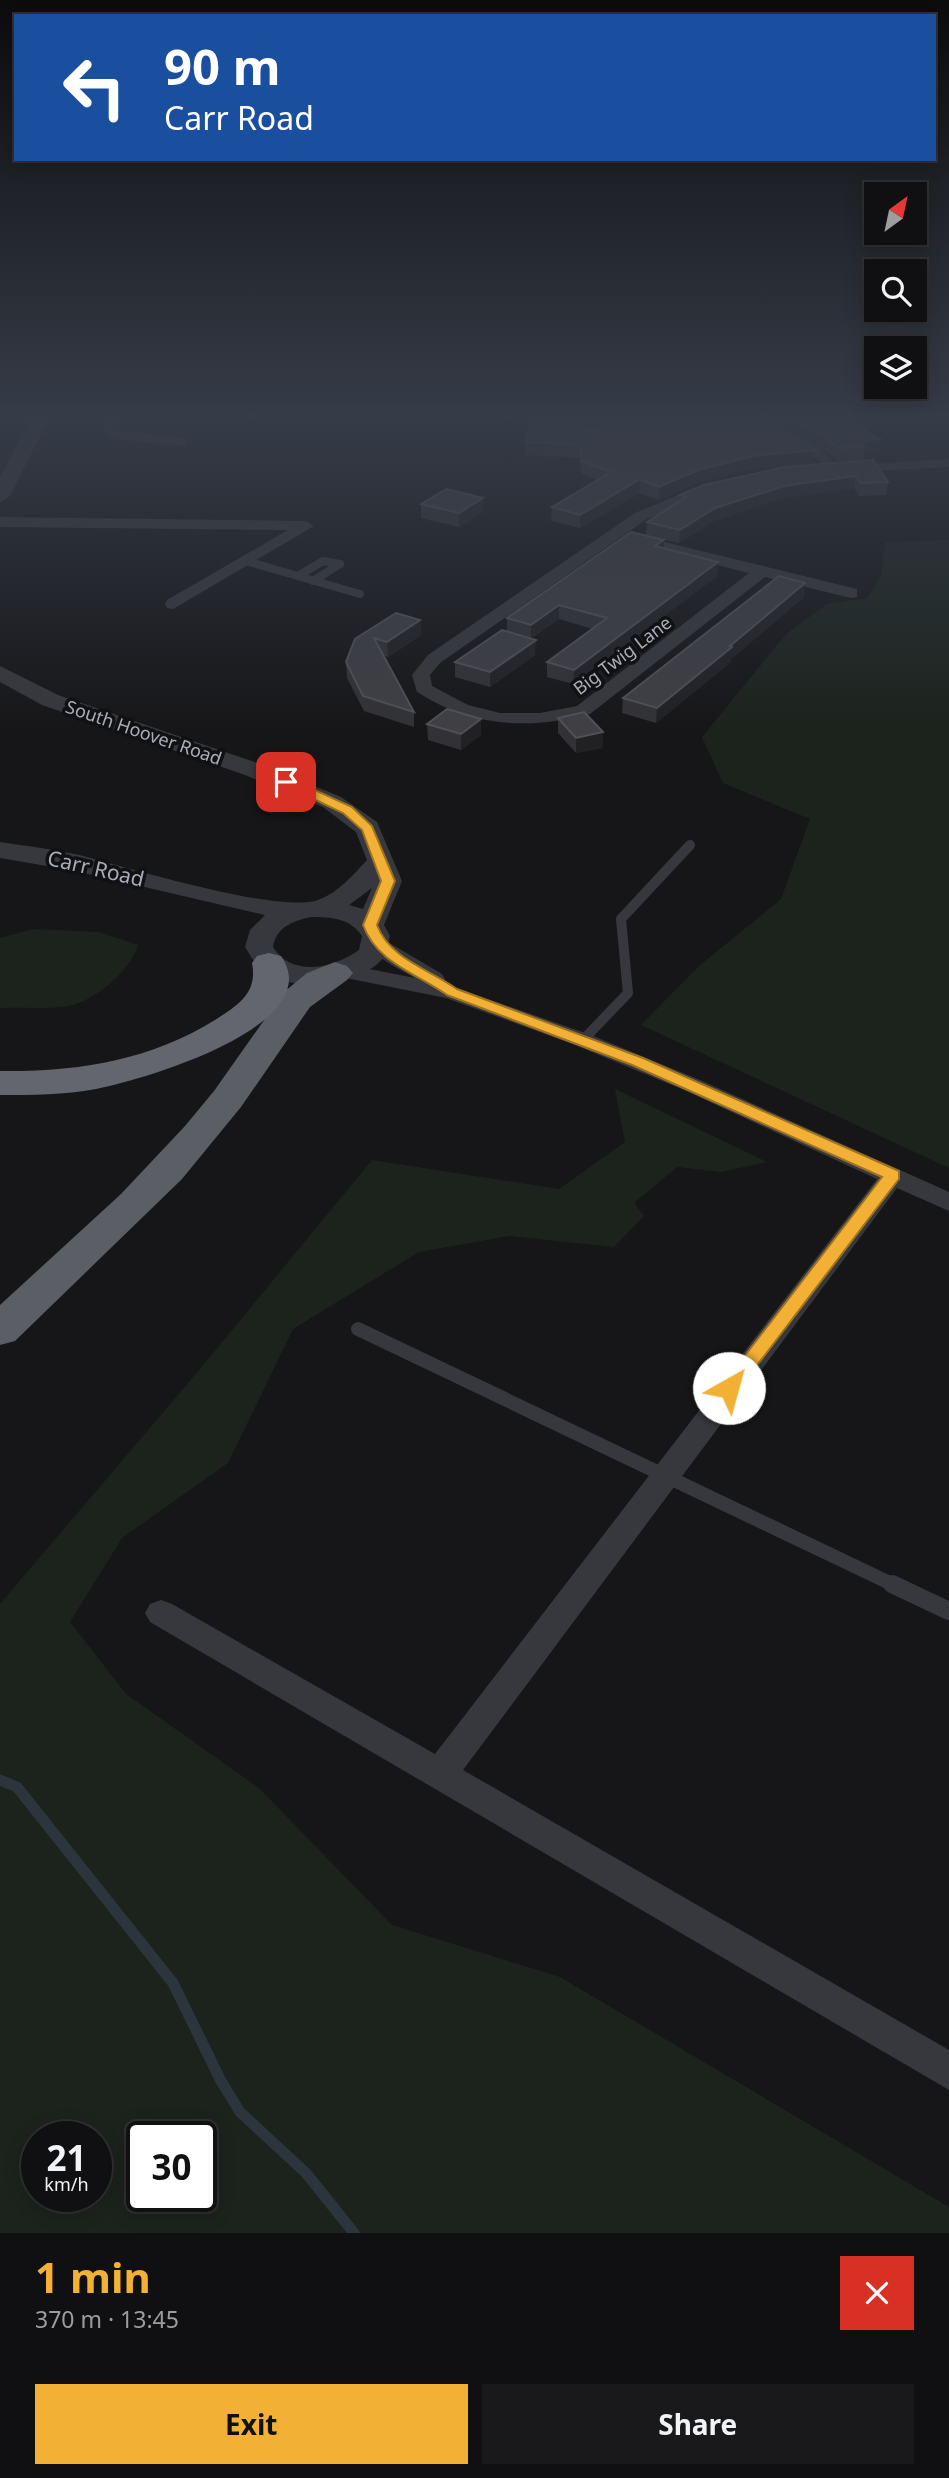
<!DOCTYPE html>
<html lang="en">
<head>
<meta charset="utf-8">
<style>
  body { margin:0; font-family:"Noto Sans",sans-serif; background:#19191b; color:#f1f3f6; height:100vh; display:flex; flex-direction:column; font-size:26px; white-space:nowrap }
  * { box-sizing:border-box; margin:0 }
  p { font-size:23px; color:#9c9d9f }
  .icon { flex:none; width:38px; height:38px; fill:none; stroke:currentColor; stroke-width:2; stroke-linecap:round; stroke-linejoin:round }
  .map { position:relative; height:2233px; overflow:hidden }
  .side { display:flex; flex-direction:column; background:#101012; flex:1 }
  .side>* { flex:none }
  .guide { position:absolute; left:14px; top:14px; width:922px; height:147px; border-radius:0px; box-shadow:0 4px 18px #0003,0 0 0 2px #303032; background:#1a4fa0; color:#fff; overflow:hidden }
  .needle { width:46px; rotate:33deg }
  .controls { position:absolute; left:864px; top:182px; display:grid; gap:14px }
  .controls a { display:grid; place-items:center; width:63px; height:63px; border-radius:0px; background:#101012; box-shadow:0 4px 18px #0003,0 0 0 2px #303032; font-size:35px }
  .speed { position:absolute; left:21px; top:2121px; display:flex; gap:14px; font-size:35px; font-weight:700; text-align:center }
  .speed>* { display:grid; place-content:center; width:91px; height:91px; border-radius:50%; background:#101012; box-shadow:0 4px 18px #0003,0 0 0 2px #303032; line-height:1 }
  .speed small { font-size:18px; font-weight:400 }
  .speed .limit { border:4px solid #111; border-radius:10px; background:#fff; color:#111 }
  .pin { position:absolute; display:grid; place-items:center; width:60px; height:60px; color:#fff; margin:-30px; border-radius:14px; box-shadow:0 4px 10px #0006 }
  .me { position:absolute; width:77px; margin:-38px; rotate:38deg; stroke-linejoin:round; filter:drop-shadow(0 0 5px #0008) }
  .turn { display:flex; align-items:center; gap:24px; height:147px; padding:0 35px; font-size:32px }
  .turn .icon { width:91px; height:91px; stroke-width:2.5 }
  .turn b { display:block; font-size:49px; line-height:60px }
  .round { display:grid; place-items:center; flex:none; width:74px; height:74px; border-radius:0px; background:#19191b }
  .headline { display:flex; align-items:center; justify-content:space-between; height:119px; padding:0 35px }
  h1 { font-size:42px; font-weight:700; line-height:52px; color:#f2b134 }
  .primary-button { display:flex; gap:14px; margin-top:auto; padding:14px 35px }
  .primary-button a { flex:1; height:80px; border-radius:0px; background:#f2b134; color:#111; font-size:28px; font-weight:700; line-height:80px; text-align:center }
  .primary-button a+a { background:#19191b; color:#f1f3f6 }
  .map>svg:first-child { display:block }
</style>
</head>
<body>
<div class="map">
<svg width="949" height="2233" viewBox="0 0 949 2233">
  <rect width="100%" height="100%" fill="#161618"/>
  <g fill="#1c231d" fill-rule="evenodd">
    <polygon points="949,540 949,1168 641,1025 699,966 781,899 810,819 723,783 702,737 786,634 827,604 867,598 881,576 885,542"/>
    <path d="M33 929 99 932 138 945C129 973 91 1005 61 1007 40 1009 20 1007 0 1008V938Z"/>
    <path d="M615 1089 767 1162 721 1172 677 1167 634 1203 644 1216 614 1247 509 1236 419 1252 293 1329 228 1463 122 1538 70 1622 126 1694 259 1788 392 1925 560 1977 949 2207V2233H0V1604L200 1369 372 1160 559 1189 625 1142ZM37 2137H96V2196H37ZM142 2137H201V2196H142Z"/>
  </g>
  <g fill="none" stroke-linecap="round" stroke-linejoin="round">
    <polyline stroke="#2c353c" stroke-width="11" points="0,1780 17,1787 173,1983 221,2081 240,2112 306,2173 354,2233"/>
    <g stroke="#37383d" stroke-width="8">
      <polyline points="111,418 107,429 117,435 182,442"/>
      <polyline points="246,561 360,594"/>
      <polyline points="298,576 323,561 340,564 313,581"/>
    </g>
    <polyline stroke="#37383d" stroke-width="10" points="583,1040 628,993 621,919 690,845"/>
    <polyline stroke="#37383d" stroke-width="14" points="358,1329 896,1586"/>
    <polyline stroke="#37383d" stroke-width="18" points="892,1584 949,1611"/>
    <g fill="#37383d" fill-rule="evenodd">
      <polygon points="766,426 812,441 839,466 949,459 949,467 834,473 802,447 761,433 759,430"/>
      <path d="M709 482 717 487 714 490 647 519 440 663 430 675 432 686 468 705 500 713H540L577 706 749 573 626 542 624 539 632 534 857 589V597L851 598 765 577 590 714C527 730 472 727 417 692L412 675 428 655 635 513Z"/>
      <polygon points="0,517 306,521 314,526 173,609 167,608 165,604 167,600 288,530 0,527"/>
      <path d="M376 935 442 974 445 979 442 983 591 1035 700 1080 949 1192V1211L897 1188 463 1770 949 2050V2090L150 1622 145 1613 150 1604 161 1600 172 1604 435 1754 877 1179 684 1090 575 1045 446 998 336 976 333 971 344 964 415 978C397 968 378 959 365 942Z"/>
    </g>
    <g fill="#37383d" fill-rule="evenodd">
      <polygon points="31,418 49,418 10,496 0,502 0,477"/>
      <path d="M0 666 58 695 263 765 341 797 377 822 402 881 384 925 390 936C388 943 388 951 384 957 361 986 301 991 270 976 258 970 252 958 245 947L250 930 265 915 76 871 0 858V842C26 846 53 849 79 855 127 867 278 914 318 900 339 892 352 876 367 860L356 832 323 807 245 775 42 705 0 682ZM372 888 363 909 349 905ZM311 917C331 917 350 918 362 936L359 950C334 968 292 978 273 947 276 927 293 921 311 917Z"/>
    </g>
    <polygon fill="#5b5e65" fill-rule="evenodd" points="335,962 347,966 353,973 347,980 310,1007 241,1107 182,1179 15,1341 0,1345 0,1305 121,1194 185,1126 214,1091 284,992 307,973"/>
    <path fill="#63666e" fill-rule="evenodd" d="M269 953 281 956C330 1026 139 1081 96 1089 64 1095 32 1095 0 1095V1071C76 1072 149 1061 215 1020 238 1005 258 993 252 963L257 956Z"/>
  </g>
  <g fill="#323236">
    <polygon points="531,418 620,418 620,421 603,427 640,418 844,418 878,452 864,455 863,460 838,461 816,445 771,425 767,424 813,463 751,469 697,483 659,500 639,493 580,528 551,521 552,507 597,480 581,474 580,458 525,455 525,442"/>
    <polygon points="873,460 888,482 886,495 859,496 854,488 783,498 714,521 679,543 646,535 647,522 680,501 680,495"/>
    <polygon points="483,498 483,512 459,527 421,518 421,504"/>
    <polygon points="663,548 718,562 717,576 573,684 547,677 547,662 593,629 559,619 532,638 535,655 490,687 455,677 455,662 507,631 507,618"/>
    <polygon points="804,597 731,659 731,662 656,723 622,713 623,698"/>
    <polygon points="396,613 420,620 421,635 388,657 383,655 414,712 414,727 364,711 347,678 346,662"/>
    <polygon points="558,718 603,748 576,753 558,733"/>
    <polygon points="427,724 481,735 461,750 428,740"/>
  </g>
  <g fill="#212124">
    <polygon points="594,418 620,418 620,421 581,435 580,425 581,422"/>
    <polygon points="620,418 635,418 620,421"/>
    <polygon points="880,439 878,452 864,455 864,447 861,442"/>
    <polygon points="815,450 813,463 751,469 697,483 659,500 659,487 698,470 752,456"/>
    <polygon points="856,476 854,488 783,498 714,521 679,543 680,530 715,508 784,486"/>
    <polygon points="640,479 639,493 580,528 580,515"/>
    <polygon points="483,498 483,512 459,527 459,513"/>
    <polygon points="664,540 663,554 655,546"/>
    <polygon points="718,562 717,576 573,684 574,670"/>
    <polygon points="805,583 804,597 731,659 731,662 656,723 657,708"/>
    <polygon points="559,605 559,619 531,639 531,625"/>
    <polygon points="420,620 421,635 388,657 387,642"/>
    <polygon points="536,640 535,655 490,687 490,672"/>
    <polygon points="481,719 481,735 461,750 461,734"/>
    <polygon points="603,732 603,748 576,753 576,738"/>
  </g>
  <g fill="#3f3f44" stroke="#4f5156" stroke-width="2">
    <polygon points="531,418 594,418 581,422 580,425 588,430 640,418 739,418 761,422 782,430 815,450 752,456 698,470 659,487 640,479 580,515 552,507 611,472 581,461 581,445 525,442"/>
    <polygon points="785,418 844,418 880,439 861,442 864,447 839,448 817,432"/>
    <polygon points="873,460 888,482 861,483 856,476 784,486 715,508 680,530 647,522 686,497 680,495 704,485 784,467"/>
    <polygon points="446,489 483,498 459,513 421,504"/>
    <polygon points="631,532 664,540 655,546 718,562 574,670 547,662 607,618 559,605 531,625 507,618"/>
    <polygon points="779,576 805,583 730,646 732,647 657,708 623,698"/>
    <polygon points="396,613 420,620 387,642 374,638 414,712 363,696 346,662 355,639"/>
    <polygon points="502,630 536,640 490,672 455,662"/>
    <polygon points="447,709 481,719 461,734 427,724"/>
    <polygon points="584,712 603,732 576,738 558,718"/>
  </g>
  <linearGradient id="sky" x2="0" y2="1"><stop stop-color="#0c0c0d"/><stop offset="0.57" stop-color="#363c48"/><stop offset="1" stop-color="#363c48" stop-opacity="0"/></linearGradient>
  <rect width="949" height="730" fill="url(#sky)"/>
  <path fill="#f2b134" stroke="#9d7322" stroke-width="2" d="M282 779H291L352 807 372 826 395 881 377 925C390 959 429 969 457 989L643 1058 899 1171V1179L736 1393 729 1395 720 1388 882 1177 632 1065 447 995C416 973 377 963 363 925L381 881 362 830 343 813 282 784Z"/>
  <g text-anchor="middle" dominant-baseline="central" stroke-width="7" stroke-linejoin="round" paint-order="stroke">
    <g font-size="18" fill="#a8adb8" stroke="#111113">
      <text transform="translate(622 655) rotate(-37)">Big Twig Lane</text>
      <text transform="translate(144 732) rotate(19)">South Hoover Road</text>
    </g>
    <g font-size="21" fill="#a8adb8" stroke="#111113">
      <text transform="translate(96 868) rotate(13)">Carr Road</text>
    </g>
  </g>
</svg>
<div class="controls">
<a><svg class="needle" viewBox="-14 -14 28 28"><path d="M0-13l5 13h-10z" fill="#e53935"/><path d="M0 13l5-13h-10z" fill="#9c9d9f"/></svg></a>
<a><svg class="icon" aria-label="search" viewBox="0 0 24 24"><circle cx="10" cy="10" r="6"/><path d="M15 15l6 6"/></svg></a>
<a><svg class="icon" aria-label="layers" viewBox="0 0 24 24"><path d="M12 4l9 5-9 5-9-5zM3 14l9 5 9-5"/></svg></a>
</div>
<div class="speed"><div>21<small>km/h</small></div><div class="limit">30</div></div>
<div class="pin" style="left:286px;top:782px;background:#d93025"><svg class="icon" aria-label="arrive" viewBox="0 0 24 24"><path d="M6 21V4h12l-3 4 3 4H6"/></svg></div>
<svg class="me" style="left:729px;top:1388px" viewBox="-20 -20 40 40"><circle r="19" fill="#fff"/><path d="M0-13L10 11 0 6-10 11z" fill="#f2b134"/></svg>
<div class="guide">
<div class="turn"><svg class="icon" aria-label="left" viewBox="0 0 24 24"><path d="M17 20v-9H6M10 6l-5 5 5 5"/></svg><div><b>90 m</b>Carr Road</div></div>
</div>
</div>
<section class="side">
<div class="headline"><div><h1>1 min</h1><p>370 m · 13:45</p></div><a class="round" style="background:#d93025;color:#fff"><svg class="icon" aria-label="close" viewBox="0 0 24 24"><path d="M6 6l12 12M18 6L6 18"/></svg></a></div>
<div class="primary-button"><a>Exit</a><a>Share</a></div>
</section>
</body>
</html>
